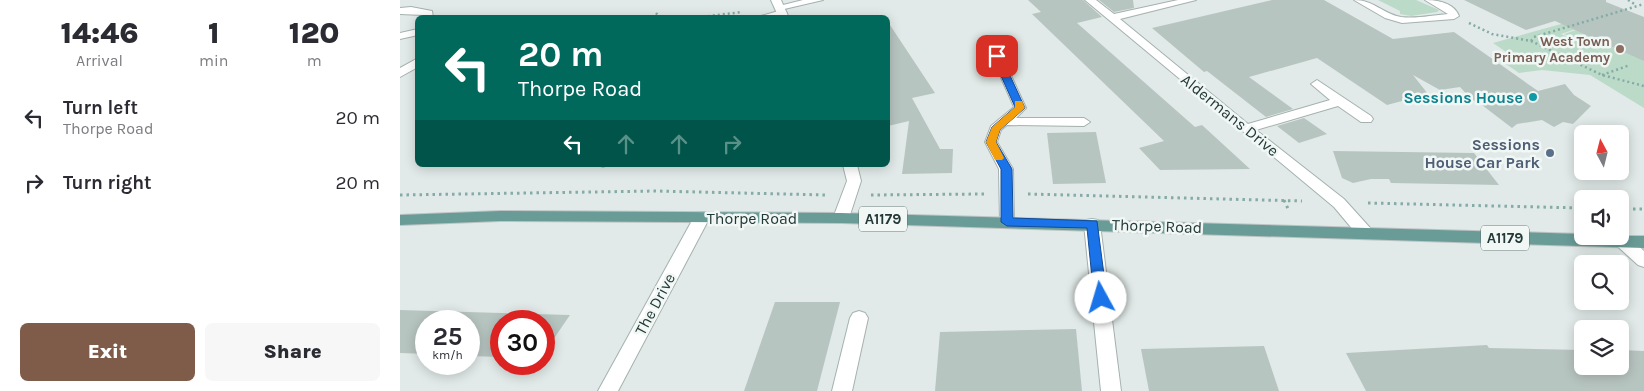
<!DOCTYPE html>
<html lang="en">
<head>
<meta charset="utf-8">
<style>
  body { margin:0; font-family:Karla,sans-serif; background:#f7f7f7; color:#2b2b33; height:100vh; display:flex; flex-direction:column; font-size:19px; white-space:nowrap }
  * { box-sizing:border-box; margin:0 }
  p { font-size:16px; color:#7c7c81 }
  .icon { flex:none; width:28px; height:28px; fill:none; stroke:currentColor; stroke-width:2; stroke-linecap:round; stroke-linejoin:round }
  .map { position:relative; flex:1; overflow:hidden }
  .details { display:flex; flex-direction:column; background:#fff; width:400px }
  .details>* { flex:none }
  .hud { position:absolute; left:15px; top:15px; width:475px; height:152px; border-radius:8px; box-shadow:0 2px 12px #0003; background:#00695c; color:#fff; overflow:hidden }
  .needle { width:32px; rotate:353deg }
  .fabs { position:absolute; left:1174px; top:125px; display:grid; gap:10px }
  .fabs a { display:grid; place-items:center; width:55px; height:55px; border-radius:8px; background:#fff; box-shadow:0 2px 12px #0003; font-size:25px }
  .speed { position:absolute; left:15px; top:310px; display:flex; gap:10px; font-size:25px; font-weight:700; text-align:center }
  .speed>* { display:grid; place-content:center; width:65px; height:65px; border-radius:50%; background:#fff; box-shadow:0 2px 12px #0003; line-height:1 }
  .speed small { font-size:12px; font-weight:400 }
  .speed .limit { border:8px solid #d22; background:#fff; color:#111 }
  .pin { position:absolute; display:grid; place-items:center; width:42px; height:42px; color:#fff; margin:-21px; border-radius:10px; box-shadow:0 2px 8px #0006 }
  .me { position:absolute; width:55px; margin:-28px; rotate:354deg; stroke-linejoin:round; filter:drop-shadow(0 0 4px #0008) }
  .turn { display:flex; align-items:center; gap:18px; height:105px; padding:0 20px; font-size:22px }
  .turn .icon { width:65px; height:65px; stroke-width:2.5 }
  .turn b { display:block; font-size:35px; line-height:42px }
  .lanes { display:flex; align-items:center; height:48px; padding:0 20px; background:#0003; justify-content:center; gap:25px; direction:ltr }
  .lanes .off { opacity:.35 }
  .eta { display:flex; justify-content:space-evenly; align-items:center; height:85px; text-align:center }
  .eta b { font-size:30px; font-weight:800; line-height:35px }
  .action { display:flex; gap:10px; margin-top:auto; padding:10px 20px }
  .action a { flex:1; height:58px; border-radius:8px; background:#7f5c49; color:#fff; font-size:20px; font-weight:800; line-height:58px; text-align:center }
  .action a+a { background:#f7f7f7; color:#2b2b33 }
  ul { padding:0; list-style:none }
  li { display:flex; align-items:center; gap:15px; height:65px; padding:0 20px }
  li div { flex:1 }
  li b { display:block; font-size:19px }
  li em { font-style:normal }
  main { display:flex; flex:1; min-height:0 }
  .map>svg:first-child { display:block }
</style>
</head>
<body>
<main>
<section class="details">
<div class="eta">
<div><b>14:46</b><p>Arrival</p></div>
<div><b>1</b><p>min</p></div>
<div><b>120</b><p>m</p></div>
</div>
<ul>
<li><svg class="icon" aria-label="left" viewBox="0 0 24 24"><path d="M17 20v-9H6M10 6l-5 5 5 5"/></svg><div><b>Turn left</b><p>Thorpe Road</p></div><em>20 m</em></li>
<li><svg class="icon" aria-label="right" viewBox="0 0 24 24"><path d="M7 20v-9h11M14 6l5 5-5 5"/></svg><div><b>Turn right</b></div><em>20 m</em></li>
</ul>
<div class="action"><a>Exit</a><a>Share</a></div>
</section>
<div class="map">
<svg width="1244" height="391" viewBox="0 0 1244 391">
  <rect width="100%" height="100%" fill="#e1eae8"/>
  <g fill="#bcdac8">
    <polygon points="978,0 1016,0 1039,10 1037,12 1011,16 1000,14 1000,11"/>
    <polygon points="1172,21 1185,26 1161,34 1205,53 1164,34 1176,30 1244,57 1244,108 1190,75 1142,70 1119,73 1100,60 1115,58 1093,43"/>
  </g>
  <g fill="#b7c5c1">
    <polygon points="628,0 683,0 702,17 677,23 795,127 802,125 850,169 760,170 739,148 764,141 632,14 641,12"/>
    <polygon points="699,0 733,0 734,8 714,12"/>
    <polygon points="872,0 924,0 993,39 1054,32 1138,91 1165,84 1174,95 1191,106 1173,124 1163,122 1154,127 1142,120 1117,124 1112,128 1078,102 1072,100 1060,87 1040,90 1013,75 1028,94 987,105 917,58 849,77 893,109 866,117 807,71 804,72 752,28"/>
    <polygon points="1064,0 1206,0 1206,2 1244,17 1244,61 1155,21 1126,30"/>
    <polygon points="488,22 535,93 512,98 540,149 553,149 552,173 502,174 509,121 488,126"/>
    <polygon points="904,118 927,134 899,143 877,126"/>
    <polygon points="696,132 706,183 653,184 647,133"/>
    <polygon points="933,151 1074,153 1099,185 991,183 989,179 971,179 953,183 942,178"/>
    <polygon points="375,302 440,302 417,391 344,391"/>
    <polygon points="0,310 170,315 144,353 144,321 101,321 101,357 69,356 69,321 26,321 26,354 0,353"/>
    <polygon points="676,329 682,391 535,391 540,332"/>
    <polygon points="1087,345 1089,348 1182,350 1182,366 1220,366 1220,350 1244,351 1244,391 966,391 946,353"/>
    <polygon points="864,346 879,391 749,391 741,349"/>
  </g>
  <g fill="none" stroke-linecap="round" stroke-linejoin="round">
    <g stroke="#a4b1af" stroke-width="2">
      <g id="lane">
        <polygon points="403,0 423,0 380,10 375,7"/>
        <path d="M954 0C974 0 983 14 1001 17 1016 19 1034 15 1048 14L1025 0C1038 0 1054 3 1059 16L1054 19 1002 23 985 18Z"/>
        <polygon points="382,10 387,13 385,15 354,18"/>
        <polygon points="589,36 594,39 626,108 616,118 684,118 690,122 684,126 607,125 601,130 597,142 613,169 614,222 607,227 600,222 599,169 585,142 591,126 614,107 584,39"/>
      </g>
    </g>
    <g stroke="#a4b1af" stroke-width="2">
      <g id="street">
        <polygon points="371,0 381,0 389,18 379,18"/>
        <polygon points="685,0 696,0 714,14 778,0 796,0 720,19 848,124 930,100 911,84 917,80 971,116 973,119 971,122 961,122 938,106 856,130 944,199 972,230 974,234 972,238 960,238 934,207"/>
        <polygon points="11,7 32,11 33,18 23,18 23,15 0,14 0,8"/>
        <polygon points="18,29 18,35 0,39 0,33"/>
        <polygon points="18,58 18,67 0,77 0,68"/>
        <polygon points="443,165 457,165 461,181 449,218 447,222 435,222 433,218 447,181"/>
        <polygon points="302,212 307,213 310,217 218,391 198,391 294,217 297,213"/>
        <polygon points="692,219 698,220 700,224 721,391 701,391 684,224 686,220"/>
        <polygon points="1222,235 1228,237 1244,251 1244,267 1238,265 1216,245 1214,241 1216,237"/>
        <polygon points="459,311 465,313 468,318 452,391 432,391 450,318 453,313"/>
      </g>
    </g>
    <g stroke="#bdc4c3" stroke-width="2">
      <polygon id="primary" points="100,211 441,213 1182,234 1182,236 1244,236 1244,248 441,223 100,221 0,225 0,215"/>
    </g>
    <g stroke="#84aba5" stroke-width="2.5" stroke-dasharray="2 3" stroke-linecap="butt">
      <polyline points="1228,0 1236,5"/>
      <polyline points="256,13 260,18"/>
      <polyline points="293,18 342,12"/>
      <polyline points="1069,23 1092,34 1131,41 1202,75 1244,86"/>
      <polyline points="1131,41 1134,37 1244,4"/>
      <polyline points="1202,75 1230,65"/>
    </g>
    <g stroke="#84aba5" stroke-width="3" stroke-dasharray="2.5 4" stroke-linecap="butt">
      <polyline points="203,165 203,171"/>
      <polyline points="628,194 902,201"/>
      <polyline points="0,195 255,191 427,195"/>
      <polyline points="471,195 585,194"/>
      <polyline points="884,200 889,211"/>
      <polyline points="968,203 1182,208"/>
      <polyline points="1220,209 1244,209"/>
    </g>
    <use href="#lane" fill="#fff" fill-rule="evenodd"/>
    <use href="#street" fill="#fff" fill-rule="evenodd"/>
    <use href="#primary" fill="#6a9c97" fill-rule="evenodd"/>
  </g>
  <polygon fill="#1a73e8" stroke="#114b97" points="597,54 601,56 625,108 600,130 596,142 612,169 613,218 697,221 707,298 705,302 701,303 694,298 687,228 607,226 601,222 601,169 586,142 592,127 615,107 592,56"/>
  <polygon fill="#f59e0b" points="615,101 622,101 625,108 600,130 596,142 604,158 602,160 595,160 586,142 592,127 615,107"/>
  <circle fill="#8d6e63" stroke="#f1f7f5" stroke-width="2" cx="1220" cy="49" r="5"/>
  <circle fill="#0f9aa8" stroke="#f1f7f5" stroke-width="2" cx="1133" cy="97" r="5"/>
  <circle fill="#5c6f8a" stroke="#f1f7f5" stroke-width="2" cx="1150" cy="153" r="5"/>
  <g text-anchor="middle" dominant-baseline="central" stroke-width="5" stroke-linejoin="round" paint-order="stroke">
    <g font-size="14" font-weight="bold" fill="#785e54" stroke="#f1f7f5" text-anchor="end">
      <text x="1210" y="41">West Town<tspan x="1210" dy="16">Primary Academy</tspan></text>
    </g>
    <g fill="#f1f7f5" stroke="#617270" stroke-width="1">
      <rect x="459" y="206.5" width="48" height="25" rx="4"/>
      <rect x="1081" y="225.5" width="48" height="25" rx="4"/>
    </g>
    <g font-size="15" font-weight="bold" fill="#233937">
      <text x="483" y="219">A1179</text>
      <text x="1105" y="238">A1179</text>
    </g>
    <g font-size="16" font-weight="bold" fill="#0d838f" stroke="#f1f7f5" text-anchor="end">
      <text x="1123" y="97">Sessions House</text>
    </g>
    <g font-size="16" fill="#233937" stroke="#f1f7f5">
      <text transform="translate(830 115) rotate(39)">Aldermans Drive</text>
      <text x="352" y="218">Thorpe Road</text>
      <text transform="translate(757 226) rotate(2)">Thorpe Road</text>
      <text transform="translate(255 304) rotate(-62)">The Drive</text>
    </g>
    <g font-size="16" font-weight="bold" fill="#4e5e75" stroke="#f1f7f5" text-anchor="end">
      <text x="1140" y="144">Sessions<tspan x="1140" dy="18">House Car Park</tspan></text>
    </g>
  </g>
</svg>
<div class="fabs">
<a><svg class="needle" viewBox="-14 -14 28 28"><path d="M0-13l5 13h-10z" fill="#e53935"/><path d="M0 13l5-13h-10z" fill="#7c7c81"/></svg></a>
<a><svg class="icon" aria-label="sound" viewBox="0 0 24 24"><path d="M4 9h4l5-4v14l-5-4H4zM17 9q2 3 0 6"/></svg></a>
<a><svg class="icon" aria-label="search" viewBox="0 0 24 24"><circle cx="10" cy="10" r="6"/><path d="M15 15l6 6"/></svg></a>
<a><svg class="icon" aria-label="layers" viewBox="0 0 24 24"><path d="M12 4l9 5-9 5-9-5zM3 14l9 5 9-5"/></svg></a>
</div>
<div class="speed"><div>25<small>km/h</small></div><div class="limit">30</div></div>
<div class="pin" style="left:597px;top:56px;background:#d93025"><svg class="icon" aria-label="arrive" viewBox="0 0 24 24"><path d="M6 21V4h12l-3 4 3 4H6"/></svg></div>
<svg class="me" style="left:701px;top:298px" viewBox="-20 -20 40 40"><circle r="19" fill="#fff"/><path d="M0-13L10 11 0 6-10 11z" fill="#1a73e8"/></svg>
<div class="hud">
<div class="turn"><svg class="icon" aria-label="left" viewBox="0 0 24 24"><path d="M17 20v-9H6M10 6l-5 5 5 5"/></svg><div><b>20 m</b>Thorpe Road</div></div>
<div class="lanes"><svg class="icon" aria-label="left" viewBox="0 0 24 24"><path d="M17 20v-9H6M10 6l-5 5 5 5"/></svg><svg class="icon off" aria-label="ahead" viewBox="0 0 24 24"><path d="M12 20V5M6 11l6-6 6 6"/></svg><svg class="icon off" aria-label="ahead" viewBox="0 0 24 24"><path d="M12 20V5M6 11l6-6 6 6"/></svg><svg class="icon off" aria-label="right" viewBox="0 0 24 24"><path d="M7 20v-9h11M14 6l5 5-5 5"/></svg></div>
</div>
</div>
</main>
</body>
</html>
